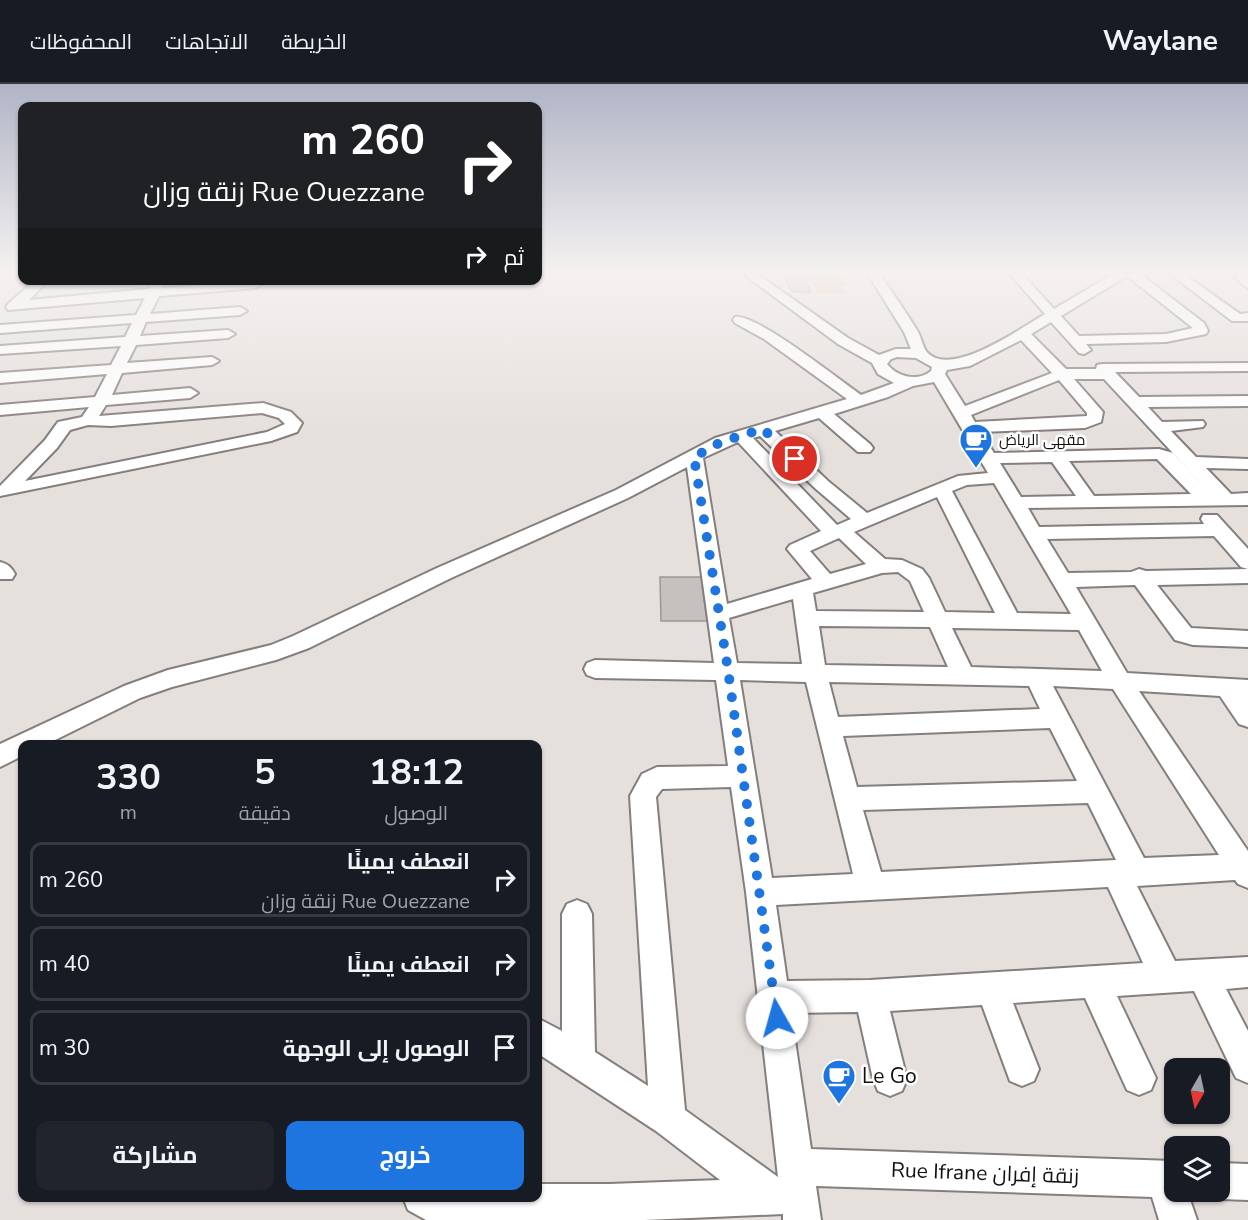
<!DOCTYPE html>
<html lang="ar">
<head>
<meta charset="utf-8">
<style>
  body { margin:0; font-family:"Nunito Sans",Cairo,sans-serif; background:#20242c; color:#f1f3f6; direction:rtl; height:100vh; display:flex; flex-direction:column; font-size:22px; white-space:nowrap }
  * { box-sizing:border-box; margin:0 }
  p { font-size:20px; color:#9ea1a6 }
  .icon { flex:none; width:33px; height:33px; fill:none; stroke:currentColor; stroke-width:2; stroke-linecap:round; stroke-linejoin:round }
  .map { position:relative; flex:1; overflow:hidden; direction:ltr }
  .details { position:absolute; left:18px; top:656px; width:524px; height:462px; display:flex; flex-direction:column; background:#171b24; border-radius:12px; box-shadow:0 2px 4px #0004; direction:rtl }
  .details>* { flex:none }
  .hud { position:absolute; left:18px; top:18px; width:524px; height:183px; border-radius:12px; box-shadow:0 2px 4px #0004; direction:rtl; background:#202124; color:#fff; overflow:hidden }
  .needle { width:39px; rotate:189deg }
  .buttons { position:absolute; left:1164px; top:974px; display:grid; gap:12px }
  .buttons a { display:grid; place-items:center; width:66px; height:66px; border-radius:12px; background:#171b24; box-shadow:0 2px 4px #0004; font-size:30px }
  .pin { position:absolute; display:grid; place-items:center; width:51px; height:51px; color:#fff; margin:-26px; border:3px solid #fff; border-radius:50%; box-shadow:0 2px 6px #0007 }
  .me { position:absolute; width:66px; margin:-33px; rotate:353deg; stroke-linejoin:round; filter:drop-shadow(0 0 4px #0008) }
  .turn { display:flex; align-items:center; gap:21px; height:126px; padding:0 18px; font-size:27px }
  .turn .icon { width:78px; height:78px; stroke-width:2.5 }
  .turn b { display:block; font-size:42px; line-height:51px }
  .then { display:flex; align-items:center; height:57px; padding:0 18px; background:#0003; gap:12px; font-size:22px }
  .eta { display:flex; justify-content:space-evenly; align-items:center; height:102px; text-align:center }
  .eta b { font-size:36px; font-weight:700; line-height:42px }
  .cta { display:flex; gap:12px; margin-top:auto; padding:12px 18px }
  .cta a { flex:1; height:69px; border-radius:12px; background:#1f75df; color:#fff; font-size:24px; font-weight:700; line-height:69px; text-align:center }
  .cta a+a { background:#20242c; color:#f1f3f6 }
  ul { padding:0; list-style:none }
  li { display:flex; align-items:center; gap:18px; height:75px; margin:0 12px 9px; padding:0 6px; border:3px solid #363941; border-radius:12px }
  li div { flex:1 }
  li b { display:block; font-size:22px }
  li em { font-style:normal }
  header { display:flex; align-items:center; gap:36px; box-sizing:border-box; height:84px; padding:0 30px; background:#171b24; border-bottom:2px solid #363941 }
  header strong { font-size:28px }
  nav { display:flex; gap:33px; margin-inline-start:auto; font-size:21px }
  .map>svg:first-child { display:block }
</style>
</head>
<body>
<header>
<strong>Waylane</strong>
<nav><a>الخريطة</a><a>الاتجاهات</a><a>المحفوظات</a></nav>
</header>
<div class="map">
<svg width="1248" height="1136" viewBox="0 0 1248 1136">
  <rect width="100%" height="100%" fill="#e6e0dd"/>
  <polygon fill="#eab69d" points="807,189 840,189 848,202 840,202 844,209 818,209"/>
  <g fill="#c7c1be" stroke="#9c9694" stroke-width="1.5">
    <polygon points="782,189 801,189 811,207 808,207 809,209 792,207"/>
    <polygon points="660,493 701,493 707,537 661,537"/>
  </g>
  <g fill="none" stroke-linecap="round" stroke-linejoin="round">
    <g stroke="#847e7c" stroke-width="4">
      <g id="minor">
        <path d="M742 189H756L848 254 879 271 896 265H911L904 248 867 189H879C892 208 905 227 917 246 921 252 922 261 926 267 949 296 1021 244 1045 230L1009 189H1021L1054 225 1115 189H1139L1204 239 1208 247 1206 250 1166 258 1086 260 1091 266 1084 270 1079 269 1051 238 1031 250 1066 285H1096L1097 281 1102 280 1248 279V287L1115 288 1139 313 1248 312V322L1148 323 1162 338 1203 337 1205 340 1203 343 1171 347 1196 373 1248 375V385L1206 384 1231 410 1248 409V421L1028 424 1039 443 1204 440 1201 435 1203 431H1217L1248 465V485L1241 483 1214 452 1047 455 1068 489 1131 488 1139 485 1146 487 1248 485V499L1157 501 1191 544 1248 547V563L1193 561 1175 556 1135 501 1076 503 1127 589 1248 596V643L1239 640 1220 612 1139 607 1248 767V804L1238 800 1235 796 1137 802 1175 877 1248 873V903L1226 905 1248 947V999L1236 994 1194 907 1117 912 1156 994 1151 1006 1139 1011 1127 1006 1085 914 1013 919 1039 985 1034 997 1022 1002 1010 997 982 921 890 927 907 995 902 1007 890 1012 878 1007 873 995 858 928 791 929 811 1065 1174 1077V1107H1187L1197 1136H1159L1152 1113 816 1102 821 1136H783V1130L645 1136H426L408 1126 403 1113H537V1100H609L720 1096 656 1047 537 969V934L562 947V830L567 820 577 816 587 820 592 830 595 968 648 1002 630 712 642 690 657 683 728 682 716 596 595 594 587 591 584 585 587 579 595 576 714 579 687 383 628 414 451 494 309 564 276 576 172 603 140 614 47 660H22V672L0 683V660L124 602 168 586 271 561 293 552 437 484 616 406 715 354 847 315 764 255 735 239 733 236 735 233C754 228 841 297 861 311L894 299 878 290 872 279 838 260ZM1127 192 1193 244 1166 250 1079 252 1061 232ZM1021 256 1052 289 965 322 945 290 947 286 970 282ZM897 273 916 274 932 283 931 287C918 298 897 293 887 280L891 275ZM1074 295H1104L1211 410 1173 369 1159 365 994 369 981 348 1085 344 1101 338 1103 328ZM1059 296 1087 329V332L975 338 971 331ZM934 298 988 389 958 392 867 429 828 397 775 347 819 334 858 368H870L873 364 870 360 834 330 888 313 913 302ZM760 352 816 405 851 435 837 441 753 354ZM738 358 821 447 790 461 787 465 812 495 727 520 703 374ZM1157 375 1191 410 1094 412 1069 377ZM1052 378 1076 412 1021 413 1000 379ZM994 399 1071 530 1017 529 952 407 967 401ZM937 413 995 529 945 528 929 494 922 485 902 476 885 475 854 448ZM839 454 866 480 830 490 810 467ZM898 488 910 497 924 528 816 527 813 509 882 489ZM793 515 802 580 737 579 729 534ZM819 542 930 543 948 583 825 581ZM952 544 1079 546 1102 587 971 583ZM740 596 806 598 853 790 772 794ZM829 598 1029 602 1040 625 838 633ZM1053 602 1113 605 1219 771 1144 774ZM1050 644 1077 697 857 703 843 652ZM731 703 746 808 778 1093 685 1026 656 713 662 705ZM1088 719 1116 776 881 788 863 726ZM1108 803 1143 879 870 896 787 897 776 821Z"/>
        <polygon points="1169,189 1182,189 1240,230 1248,229 1248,237 1232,237"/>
        <polygon points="1243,189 1248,189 1248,204 1235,194"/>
        <path d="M35 196H49L29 216 149 205 153 196H166L162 204 261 197 262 200 256 204 159 212 150 230 240 223 247 227 240 231 146 238 140 252 228 246 235 250 228 254 136 261 127 279 212 273 219 277 212 281 122 289 112 311 190 304 198 309 190 314 106 321 99 332 263 319 291 328 302 339 297 348 271 357 0 412V402L45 356 58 338 82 333 89 323 0 331V321L95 313 107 290 0 299V289L111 281 121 262 0 270V262L125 253 132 239 0 249V241L136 231 145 214 8 226 6 223 8 220ZM262 329 279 334 285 340 267 348 25 397 57 364 70 346 88 341 111 342Z"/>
        <path d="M0 478C8 480 11 483 15 490L12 495H0Z"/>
        <polygon points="1220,1079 1248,1080 1248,1116 1220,1115 1207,1110 1206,1107 1220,1107"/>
      </g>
    </g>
    <use href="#minor" fill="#fff" fill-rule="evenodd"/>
  </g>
  <linearGradient id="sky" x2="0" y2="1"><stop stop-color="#b0b4c5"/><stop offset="0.54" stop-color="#f4f1f0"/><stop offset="1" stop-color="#f4f1f0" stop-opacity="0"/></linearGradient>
  <rect width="1248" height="348" fill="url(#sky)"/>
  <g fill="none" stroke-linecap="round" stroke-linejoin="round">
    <polyline stroke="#1f75df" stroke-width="10" stroke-dasharray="0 18" points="777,934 728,586 694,373 721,358 763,345 795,375"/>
  </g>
  <defs>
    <g id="cafe-pin" transform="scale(1.725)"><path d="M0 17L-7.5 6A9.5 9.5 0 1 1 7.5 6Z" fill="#1f75df" stroke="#fff"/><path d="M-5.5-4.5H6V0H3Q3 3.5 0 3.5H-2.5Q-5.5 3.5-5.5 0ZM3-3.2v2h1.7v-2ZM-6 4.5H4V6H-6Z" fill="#fff"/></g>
  </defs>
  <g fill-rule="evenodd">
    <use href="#cafe-pin" x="976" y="356"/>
    <use href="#cafe-pin" x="839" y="992"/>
  </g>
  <g text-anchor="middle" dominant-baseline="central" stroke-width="5" stroke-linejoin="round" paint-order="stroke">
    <g font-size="15" fill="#12100f" stroke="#fff" text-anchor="start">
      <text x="999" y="356">مقهى الرياض</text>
    </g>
    <g font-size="21" fill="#12100f" stroke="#fff" text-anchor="start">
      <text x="862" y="992">Le Go</text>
    </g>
    <g font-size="21" fill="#12100f" stroke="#fff">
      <text transform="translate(985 1089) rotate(2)">Rue Ifrane زنقة إفران</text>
    </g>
  </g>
</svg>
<div class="buttons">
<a><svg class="needle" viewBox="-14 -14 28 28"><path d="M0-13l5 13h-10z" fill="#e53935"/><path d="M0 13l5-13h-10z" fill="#9ea1a6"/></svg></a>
<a><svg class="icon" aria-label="layers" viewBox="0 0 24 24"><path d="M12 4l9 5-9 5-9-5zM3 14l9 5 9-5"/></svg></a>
</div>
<div class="pin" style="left:795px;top:375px;background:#d93025"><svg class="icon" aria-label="arrive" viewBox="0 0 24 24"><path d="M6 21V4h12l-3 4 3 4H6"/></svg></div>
<svg class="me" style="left:777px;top:934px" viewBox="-20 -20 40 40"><circle r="19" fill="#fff"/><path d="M0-13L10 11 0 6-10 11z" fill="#1f75df"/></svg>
<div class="hud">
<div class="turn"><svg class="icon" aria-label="right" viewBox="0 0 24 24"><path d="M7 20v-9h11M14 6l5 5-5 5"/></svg><div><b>260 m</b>Rue Ouezzane زنقة وزان</div></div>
<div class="then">ثم<svg class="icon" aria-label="right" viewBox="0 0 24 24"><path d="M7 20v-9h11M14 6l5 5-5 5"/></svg></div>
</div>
<section class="details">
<div class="eta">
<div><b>18:12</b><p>الوصول</p></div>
<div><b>5</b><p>دقيقة</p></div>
<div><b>330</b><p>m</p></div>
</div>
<ul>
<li><svg class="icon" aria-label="right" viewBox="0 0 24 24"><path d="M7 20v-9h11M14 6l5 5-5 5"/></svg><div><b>انعطف يمينًا</b><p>Rue Ouezzane زنقة وزان</p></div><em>260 m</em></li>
<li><svg class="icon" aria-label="right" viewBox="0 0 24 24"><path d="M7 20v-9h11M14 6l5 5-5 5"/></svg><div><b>انعطف يمينًا</b></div><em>40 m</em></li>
<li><svg class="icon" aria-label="arrive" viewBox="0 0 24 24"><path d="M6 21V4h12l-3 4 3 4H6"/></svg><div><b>الوصول إلى الوجهة</b></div><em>30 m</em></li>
</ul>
<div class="cta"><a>خروج</a><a>مشاركة</a></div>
</section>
</div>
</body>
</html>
